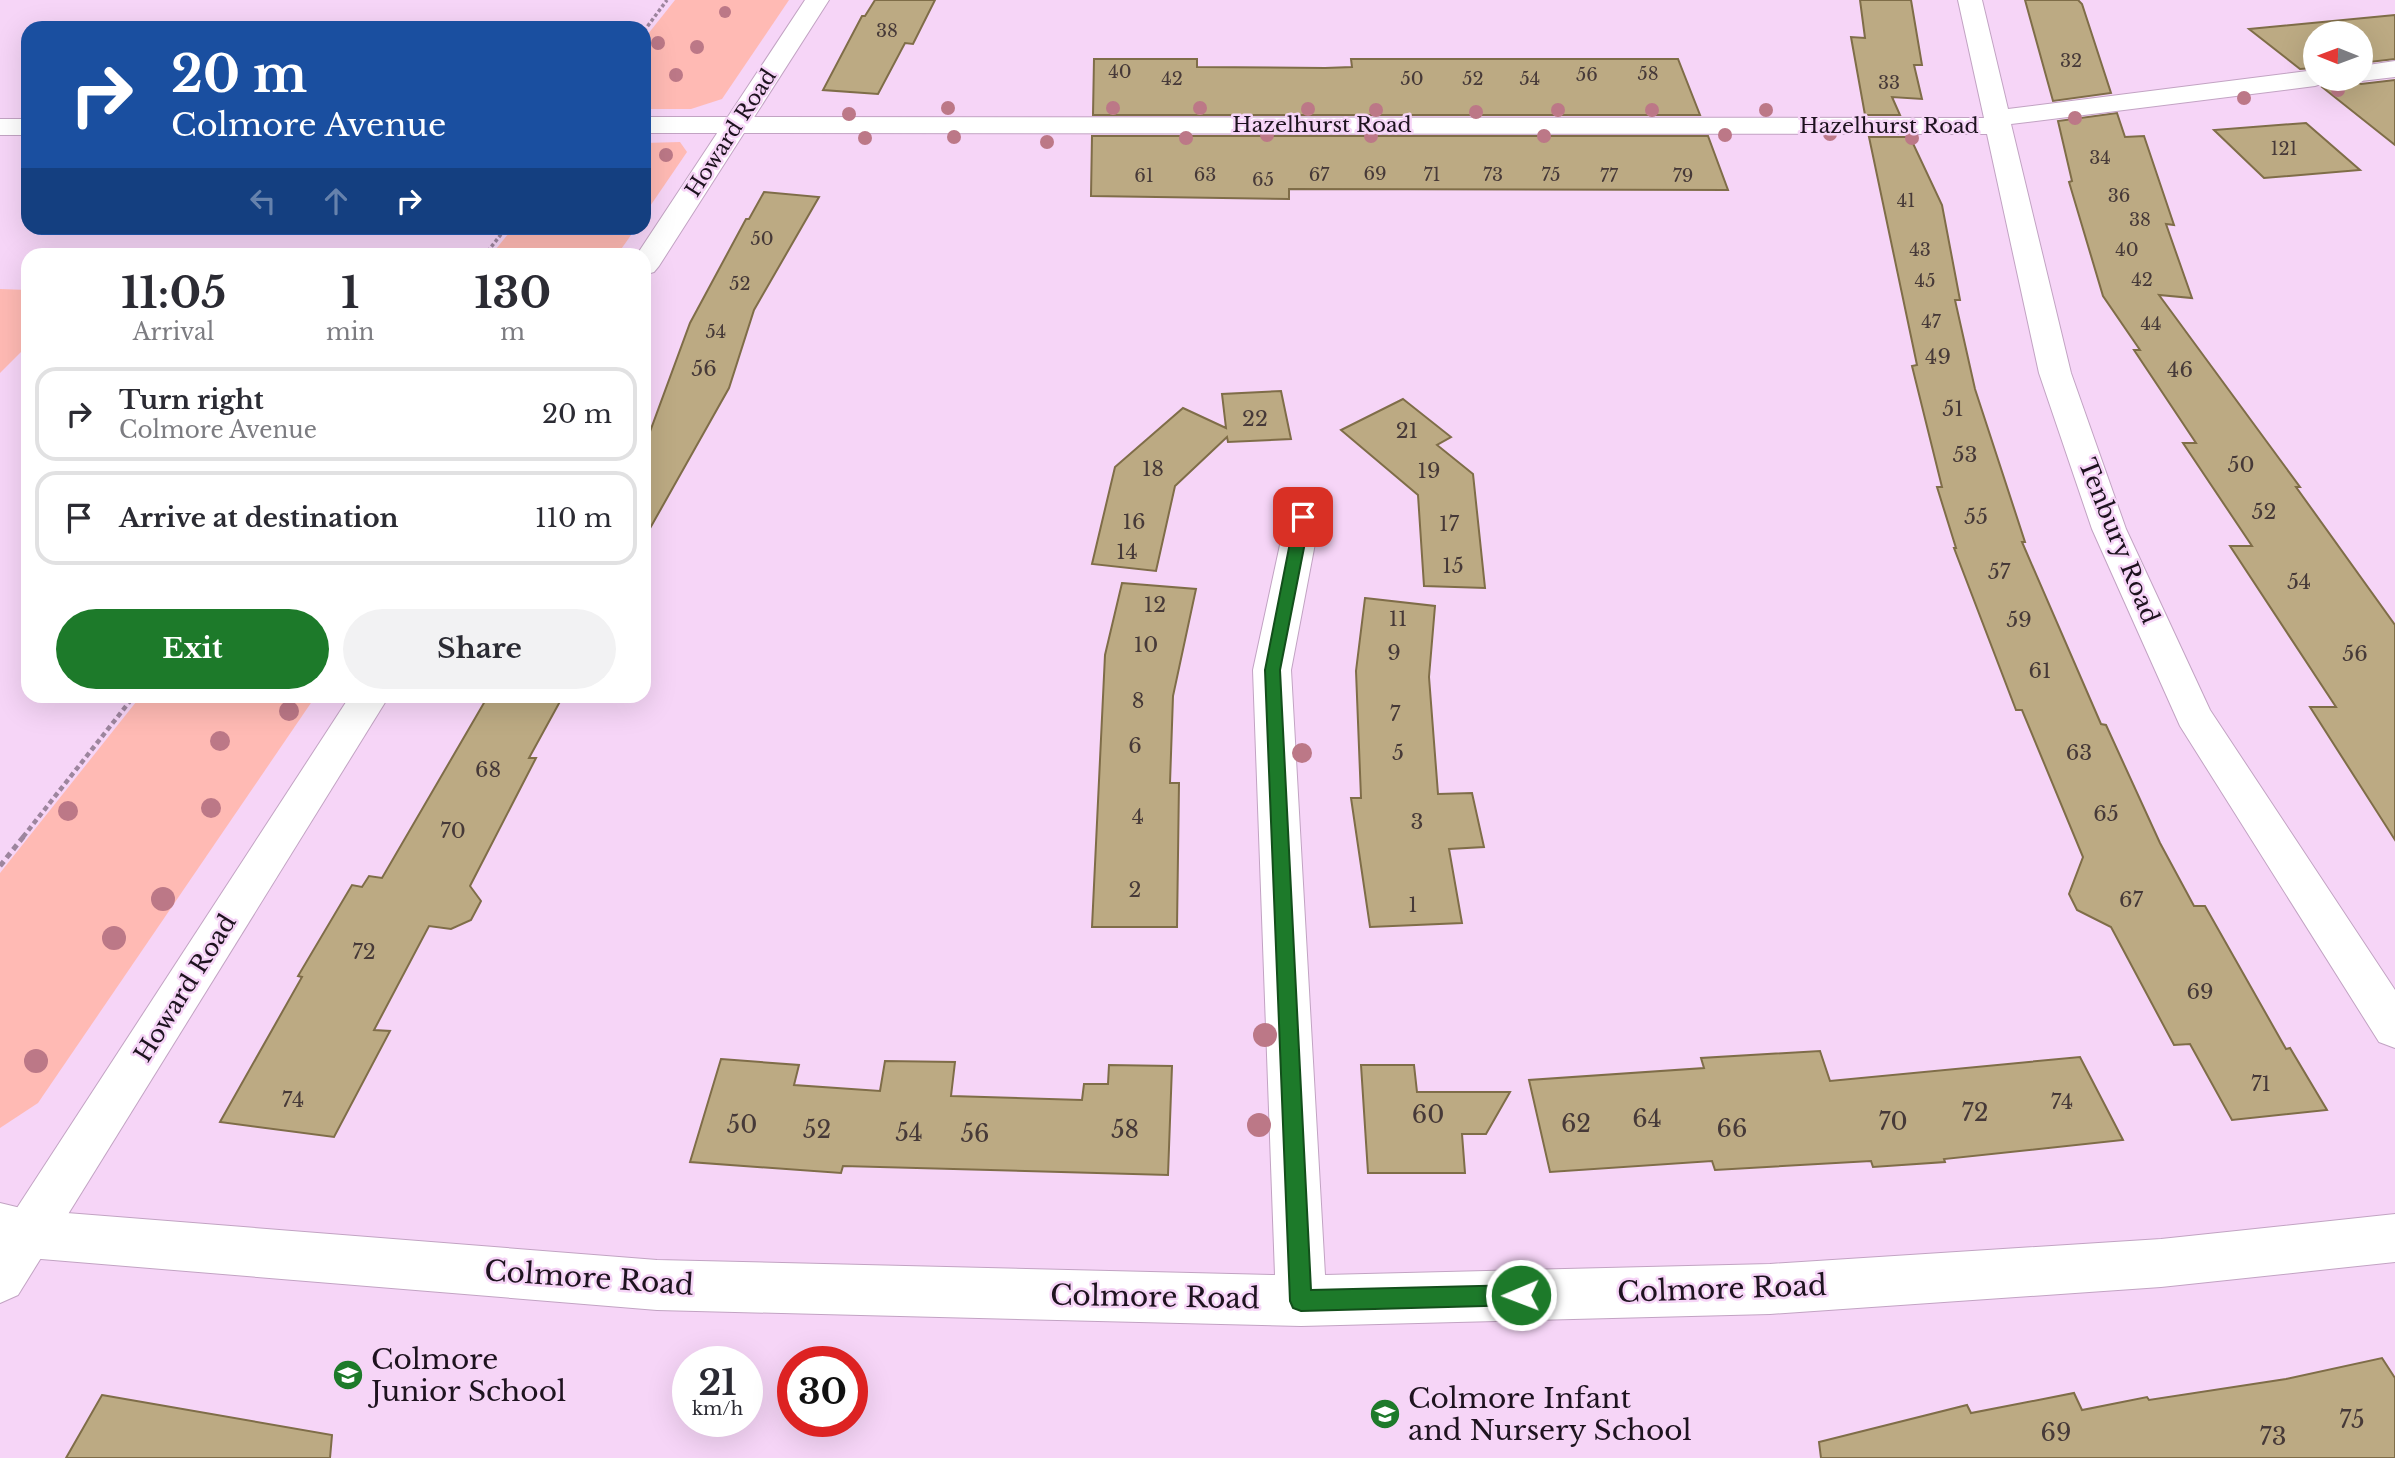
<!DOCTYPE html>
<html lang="en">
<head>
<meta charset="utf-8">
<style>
  body { margin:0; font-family:"Libre Baskerville",serif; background:#f2f2f3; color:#2b2b33; height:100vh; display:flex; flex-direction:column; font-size:26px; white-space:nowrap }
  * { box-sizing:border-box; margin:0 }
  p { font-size:23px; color:#7c7c81 }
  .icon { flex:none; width:38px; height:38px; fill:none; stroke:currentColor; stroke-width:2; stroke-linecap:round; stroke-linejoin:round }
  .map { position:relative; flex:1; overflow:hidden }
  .drawer { position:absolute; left:21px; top:248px; width:630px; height:455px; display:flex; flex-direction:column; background:#fff; border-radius:21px; box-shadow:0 7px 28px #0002 }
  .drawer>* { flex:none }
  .banner { position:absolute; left:21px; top:21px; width:630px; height:214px; border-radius:21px; box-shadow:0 7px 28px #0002; background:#1a4fa0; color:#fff; overflow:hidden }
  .needle { width:46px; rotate:271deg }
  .tools { position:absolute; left:2303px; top:21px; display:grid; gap:14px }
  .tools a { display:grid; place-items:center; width:70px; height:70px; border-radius:50%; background:#fff; box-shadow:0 7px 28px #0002; font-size:35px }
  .speed { position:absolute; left:672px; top:1346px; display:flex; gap:14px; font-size:35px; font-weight:700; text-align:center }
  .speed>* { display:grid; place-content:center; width:91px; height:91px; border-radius:50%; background:#fff; box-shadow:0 7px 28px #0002; line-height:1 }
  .speed small { font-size:18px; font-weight:400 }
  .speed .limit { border:10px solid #d22; background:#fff; color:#111 }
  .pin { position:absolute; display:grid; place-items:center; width:60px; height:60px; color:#fff; margin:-30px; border-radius:14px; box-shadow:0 4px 10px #0006 }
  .me { position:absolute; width:77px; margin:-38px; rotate:269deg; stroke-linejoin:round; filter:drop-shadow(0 0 5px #0008) }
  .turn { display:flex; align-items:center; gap:24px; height:147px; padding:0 35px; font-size:32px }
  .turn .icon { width:91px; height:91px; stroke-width:2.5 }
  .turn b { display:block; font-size:49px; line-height:60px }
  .lanes { display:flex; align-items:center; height:66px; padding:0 35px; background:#0003; justify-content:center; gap:35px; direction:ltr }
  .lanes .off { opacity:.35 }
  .eta { display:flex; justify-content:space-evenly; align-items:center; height:119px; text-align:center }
  .eta b { font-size:42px; font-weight:700; line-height:49px }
  .button { display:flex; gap:14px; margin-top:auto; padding:14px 35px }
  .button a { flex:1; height:80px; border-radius:42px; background:#1d7a2a; color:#fff; font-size:28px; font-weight:700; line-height:80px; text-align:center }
  .button a+a { background:#f2f2f3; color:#2b2b33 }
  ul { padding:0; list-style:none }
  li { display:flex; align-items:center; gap:21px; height:94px; margin:0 14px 10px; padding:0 21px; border:4px solid #e1e1e2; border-radius:21px }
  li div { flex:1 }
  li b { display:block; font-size:26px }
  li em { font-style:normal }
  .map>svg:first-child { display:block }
</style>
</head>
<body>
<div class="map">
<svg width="2395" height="1458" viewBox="0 0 2395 1458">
  <rect width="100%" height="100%" fill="#f6d5f7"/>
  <g fill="#ffbab4">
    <polygon points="675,0 789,0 722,99 691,109 644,109 644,39"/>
    <polygon points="680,142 687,152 644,215 644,143"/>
    <polygon points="513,228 636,228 617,255 491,255"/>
    <polygon points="0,289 28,290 28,345 0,373"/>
    <polygon points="140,697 315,697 38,1103 0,1128 0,873"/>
  </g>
  <g fill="#bcaa83" stroke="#7f6d48" stroke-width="2">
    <polygon points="875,0 935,0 913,44 905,43 878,94 823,90 862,16 865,16"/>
    <polygon points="1860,0 1911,0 1922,65 1914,65 1922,99 1892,97 1900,115 1865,115 1851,37 1865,38"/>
    <polygon points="2025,0 2078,0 2082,4 2111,93 2053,101"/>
    <polygon points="2395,15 2395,59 2361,63 2361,33 2315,33 2315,68 2300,69 2249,29"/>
    <polygon points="1094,59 1197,59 1197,67 1325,68 1352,67 1351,59 1678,59 1700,115 1093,115"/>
    <polygon points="2330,79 2351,79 2361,84 2395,80 2395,145 2322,87"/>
    <polygon points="2117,113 2125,137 2144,136 2174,225 2166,224 2192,298 2159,295 2300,487 2296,487 2395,625 2395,840 2310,707 2336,707 2230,546 2252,546 2183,443 2196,443 2134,350 2140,350 2103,296 2069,182 2072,181 2058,121"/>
    <polygon points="2306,123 2360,170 2264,178 2214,130"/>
    <polygon points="1092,136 1708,136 1728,190 1289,189 1289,199 1091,196"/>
    <polygon points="1869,137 1910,137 1942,205 1960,300 1955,300 1975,389 2025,542 2022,542 2101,724 2106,725 2160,843 2194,906 2205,906 2286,1049 2290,1048 2327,1110 2232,1120 2190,1044 2174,1045 2111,927 2077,910 2069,894 2083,857 2022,710 2016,710 1954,548 1956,548 1937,487 1942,487 1912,366 1917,365"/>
    <polygon points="764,192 819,197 754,310 729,388 644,539 644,448 690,323 746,219 749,219"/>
    <polygon points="1281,391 1291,439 1228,442 1227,437 1175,486 1156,571 1092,564 1115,467 1183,408 1226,428 1222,394"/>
    <polygon points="1403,399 1451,437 1437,445 1473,474 1485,588 1424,586 1418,495 1341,430"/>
    <polygon points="1122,583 1196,589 1173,696 1170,783 1179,783 1177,927 1092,927 1105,655"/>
    <polygon points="1365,598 1435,606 1429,677 1438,794 1472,793 1484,847 1449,849 1462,923 1370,927 1351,798 1361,798 1356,671"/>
    <polygon points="488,696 563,696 529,758 536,758 470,886 481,901 471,920 451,929 429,926 374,1030 390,1031 334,1137 220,1122 302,977 298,976 352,885 362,887 369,876 382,878"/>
    <polygon points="1820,1051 1830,1081 2080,1057 2123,1140 1944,1159 1945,1162 1873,1167 1871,1161 1715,1170 1712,1161 1550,1172 1529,1080 1704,1068 1701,1058"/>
    <polygon points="721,1059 799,1065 794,1085 880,1091 885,1061 955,1062 951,1096 1082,1100 1084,1084 1108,1084 1109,1065 1172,1066 1168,1175 843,1166 841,1173 690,1162"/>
    <polygon points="1361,1065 1414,1065 1417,1092 1510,1092 1486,1134 1462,1134 1465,1173 1368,1173"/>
    <polygon points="2382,1358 2395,1378 2395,1458 1821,1458 1819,1442 1967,1405 1971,1413 2074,1393 2082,1410 2147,1397 2149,1400 2286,1379"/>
    <polygon points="102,1395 332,1435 330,1458 66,1458"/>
  </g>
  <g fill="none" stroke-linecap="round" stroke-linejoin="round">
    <g stroke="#c2a3c3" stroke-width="2">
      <g id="minor">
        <polygon points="1958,0 1982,0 2008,109 2315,70 2315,79 2327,79 2324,83 2315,86 2011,124 2071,373 2126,529 2210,710 2395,990 2395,1048 2379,1042 2180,726 2092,529 2039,373 1987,134 644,133 644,117 1984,118"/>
        <polygon points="2395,61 2395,77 2361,81 2354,79 2361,79 2361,66"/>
        <rect x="0" y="119" width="28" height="16"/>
        <polygon points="1303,505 1315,509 1320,517 1291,670 1325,1275 1770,1264 2161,1239 2395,1214 2395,1262 2161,1287 1770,1314 1301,1326 657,1310 29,1258 0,1249 0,1203 29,1210 657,1260 1275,1275 1253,670 1286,517 1291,509"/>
      </g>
    </g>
    <g stroke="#c2a3c3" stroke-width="2">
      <g id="primary">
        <polygon points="805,0 829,0 659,266 654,272 644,275 644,256 636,256"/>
        <polygon points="350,696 389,696 18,1295 0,1303 0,1234"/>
      </g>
    </g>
    <g stroke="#9d859e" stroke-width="3.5" stroke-dasharray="3.5 2.5" stroke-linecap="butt">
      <polyline points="644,31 667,0"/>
      <polyline points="484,256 506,228"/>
    </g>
    <polyline stroke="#9d859e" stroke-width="4.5" stroke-dasharray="5 3.5" stroke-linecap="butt" points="23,837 134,696"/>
    <polyline stroke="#9d859e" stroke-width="5" stroke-dasharray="6 4.5" stroke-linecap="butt" points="0,866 24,836"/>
    <use href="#minor" fill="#fff" fill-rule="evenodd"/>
    <use href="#primary" fill="#fff" fill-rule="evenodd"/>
  </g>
  <g fill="#bc7887">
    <circle cx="725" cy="12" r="6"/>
    <circle cx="658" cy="43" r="7"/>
    <circle cx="697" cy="47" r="7"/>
    <circle cx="676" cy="75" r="7"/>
    <circle cx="2338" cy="90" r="7"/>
    <circle cx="2244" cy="98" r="7"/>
    <circle cx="948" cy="108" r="7"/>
    <circle cx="1113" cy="108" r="7"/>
    <circle cx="1200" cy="108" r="7"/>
    <circle cx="1308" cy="109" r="7"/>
    <circle cx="1376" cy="110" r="7"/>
    <circle cx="1558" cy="110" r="7"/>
    <circle cx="1652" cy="110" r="7"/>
    <circle cx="1766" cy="110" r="7"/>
    <circle cx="1476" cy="112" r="7"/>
    <circle cx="849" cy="114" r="7"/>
    <circle cx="2075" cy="118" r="7"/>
    <circle cx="1830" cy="134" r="7"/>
    <circle cx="1267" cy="135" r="7"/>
    <circle cx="1725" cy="135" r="7"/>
    <circle cx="1371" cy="136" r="7"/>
    <circle cx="1544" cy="136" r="7"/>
    <circle cx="954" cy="137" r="7"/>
    <circle cx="865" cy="138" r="7"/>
    <circle cx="1186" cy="138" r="7"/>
    <circle cx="1912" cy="138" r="7"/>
    <circle cx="1047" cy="142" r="7"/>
    <circle cx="666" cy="155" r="7"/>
    <circle cx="289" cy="711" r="10"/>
    <circle cx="220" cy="741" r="10"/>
    <circle cx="1302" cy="753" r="10"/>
    <circle cx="211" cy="808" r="10"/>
    <circle cx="68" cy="811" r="10"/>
    <circle cx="163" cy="899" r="12"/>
    <circle cx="114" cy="938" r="12"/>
    <circle cx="1265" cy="1035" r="12"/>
    <circle cx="36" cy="1061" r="12"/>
    <circle cx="1259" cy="1125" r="12"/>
  </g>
  <polygon fill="#1d7a2a" stroke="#134f1b" stroke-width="2" points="1303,512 1310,517 1280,670 1311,1290 1521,1285 1529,1288 1532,1295 1529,1302 1521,1305 1301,1311 1293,1308 1290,1301 1265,670 1295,517"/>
  <defs>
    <g id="school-disc" transform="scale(1.575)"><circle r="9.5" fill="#1d7a2a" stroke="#f6d5f7"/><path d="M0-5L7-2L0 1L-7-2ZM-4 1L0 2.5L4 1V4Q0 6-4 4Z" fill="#fff"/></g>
  </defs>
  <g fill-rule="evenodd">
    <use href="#school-disc" x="348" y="1375"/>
    <use href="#school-disc" x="1385" y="1414"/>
  </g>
  <g text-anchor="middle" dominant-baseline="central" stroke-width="5" stroke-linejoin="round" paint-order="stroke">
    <g font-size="18" fill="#463938">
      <text x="887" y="31">38</text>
      <text x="2071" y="61">32</text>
      <text x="1120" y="72">40</text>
      <text x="1648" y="74">58</text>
      <text x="1587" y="75">56</text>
      <text x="1172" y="79">42</text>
      <text x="1412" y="79">50</text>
      <text x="1473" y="79">52</text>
      <text x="1530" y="79">54</text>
      <text x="1889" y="83">33</text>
      <text x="2284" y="149">121</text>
      <text x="2100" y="158">34</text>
      <text x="1375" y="174">69</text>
      <text x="1205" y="175">63</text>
      <text x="1319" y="175">67</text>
      <text x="1432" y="175">71</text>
      <text x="1493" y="175">73</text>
      <text x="1551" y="175">75</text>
      <text x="1144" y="176">61</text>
      <text x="1609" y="176">77</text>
      <text x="1683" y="176">79</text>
      <text x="1263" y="180">65</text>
      <text x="2119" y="196">36</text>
      <text x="1906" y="201">41</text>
      <text x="2140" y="220">38</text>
      <text x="762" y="239">50</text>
      <text x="1920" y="250">43</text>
      <text x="2127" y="250">40</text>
      <text x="2142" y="280">42</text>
      <text x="1925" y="281">45</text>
      <text x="740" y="284">52</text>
      <text x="1931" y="322">47</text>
      <text x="2151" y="324">44</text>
      <text x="716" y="332">54</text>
    </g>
    <g font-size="21" fill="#1e131f" stroke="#f6d5f7">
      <text x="1322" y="125">Hazelhurst Road</text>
      <text x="1889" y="126">Hazelhurst Road</text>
      <text transform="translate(731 133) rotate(-57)">Howard Road</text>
    </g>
    <g font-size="21" fill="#463938">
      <text x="1938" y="357">49</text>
      <text x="704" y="369">56</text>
      <text x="2180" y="370">46</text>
      <text x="1953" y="409">51</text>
      <text x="1255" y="419">22</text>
      <text x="1407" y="431">21</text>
      <text x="1965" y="455">53</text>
      <text x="2241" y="465">50</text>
      <text x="1153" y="469">18</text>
      <text x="1429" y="471">19</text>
      <text x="2264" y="512">52</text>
      <text x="1976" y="517">55</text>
      <text x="1134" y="522">16</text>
      <text x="1449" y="524">17</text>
      <text x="1127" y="552">14</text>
      <text x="1453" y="566">15</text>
      <text x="1999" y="572">57</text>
      <text x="2299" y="582">54</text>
      <text x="1155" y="605">12</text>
      <text x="1398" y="619">11</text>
      <text x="2019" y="620">59</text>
      <text x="1146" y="645">10</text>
      <text x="1394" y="653">9</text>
      <text x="2355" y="654">56</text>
      <text x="2040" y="671">61</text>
      <text x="1138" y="701">8</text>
      <text x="1395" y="714">7</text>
      <text x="1135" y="746">6</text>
      <text x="1398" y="753">5</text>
      <text x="2079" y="753">63</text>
      <text x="488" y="770">68</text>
      <text x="2106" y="814">65</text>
      <text x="1138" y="817">4</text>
      <text x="1417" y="822">3</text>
      <text x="453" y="831">70</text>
      <text x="1135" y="890">2</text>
      <text x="2131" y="900">67</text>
      <text x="1413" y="905">1</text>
      <text x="364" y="952">72</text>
      <text x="2200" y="992">69</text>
      <text x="2261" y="1084">71</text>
      <text x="293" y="1100">74</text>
      <text x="2062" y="1102">74</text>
    </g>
    <g font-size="24" fill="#1e131f" stroke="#f6d5f7">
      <text transform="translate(2119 541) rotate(68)">Tenbury Road</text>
      <text transform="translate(185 988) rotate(-58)">Howard Road</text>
    </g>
    <g font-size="24" fill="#463938">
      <text x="1975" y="1112">72</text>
      <text x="1428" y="1114">60</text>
      <text x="1647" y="1118">64</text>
      <text x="1893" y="1121">70</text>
      <text x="1576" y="1123">62</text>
      <text x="742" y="1124">50</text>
      <text x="1732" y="1128">66</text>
      <text x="817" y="1129">52</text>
      <text x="1125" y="1129">58</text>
      <text x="909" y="1132">54</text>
      <text x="975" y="1133">56</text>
      <text x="2352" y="1419">75</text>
      <text x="2056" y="1432">69</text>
      <text x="2273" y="1436">73</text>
    </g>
    <g font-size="28" fill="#1e131f" stroke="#f6d5f7">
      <text transform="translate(589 1278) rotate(4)">Colmore Road</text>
      <text transform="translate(1722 1289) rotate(-2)">Colmore Road</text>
      <text transform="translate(1155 1297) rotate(1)">Colmore Road</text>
    </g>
    <g font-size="28" fill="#1e131f" stroke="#f6d5f7" text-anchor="start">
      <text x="371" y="1359">Colmore<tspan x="371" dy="32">Junior School</tspan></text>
      <text x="1408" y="1398">Colmore Infant<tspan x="1408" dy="32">and Nursery School</tspan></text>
    </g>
  </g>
</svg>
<div class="tools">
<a><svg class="needle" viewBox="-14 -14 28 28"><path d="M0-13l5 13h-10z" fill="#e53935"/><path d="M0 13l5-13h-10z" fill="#7c7c81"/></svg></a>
</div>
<div class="speed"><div>21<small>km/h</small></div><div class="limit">30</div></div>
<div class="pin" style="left:1303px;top:517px;background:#d93025"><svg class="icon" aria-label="arrive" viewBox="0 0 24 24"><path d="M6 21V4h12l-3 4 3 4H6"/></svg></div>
<svg class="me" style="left:1521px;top:1295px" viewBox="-20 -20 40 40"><circle r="17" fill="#1d7a2a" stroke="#fff" stroke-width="3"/><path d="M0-11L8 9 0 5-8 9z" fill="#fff"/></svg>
<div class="banner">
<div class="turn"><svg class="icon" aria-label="right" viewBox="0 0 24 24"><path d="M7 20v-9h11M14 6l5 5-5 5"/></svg><div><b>20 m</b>Colmore Avenue</div></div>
<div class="lanes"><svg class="icon off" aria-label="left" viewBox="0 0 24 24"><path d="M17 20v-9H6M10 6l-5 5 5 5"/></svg><svg class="icon off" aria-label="ahead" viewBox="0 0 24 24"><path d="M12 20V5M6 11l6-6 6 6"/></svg><svg class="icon" aria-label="right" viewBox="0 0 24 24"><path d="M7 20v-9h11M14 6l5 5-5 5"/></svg></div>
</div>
<section class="drawer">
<div class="eta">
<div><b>11:05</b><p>Arrival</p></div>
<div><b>1</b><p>min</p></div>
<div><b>130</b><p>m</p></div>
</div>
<ul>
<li><svg class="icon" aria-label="right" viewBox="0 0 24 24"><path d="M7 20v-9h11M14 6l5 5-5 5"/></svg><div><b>Turn right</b><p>Colmore Avenue</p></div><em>20 m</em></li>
<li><svg class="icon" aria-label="arrive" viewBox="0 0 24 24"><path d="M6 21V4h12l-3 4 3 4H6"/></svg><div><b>Arrive at destination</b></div><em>110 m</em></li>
</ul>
<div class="button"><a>Exit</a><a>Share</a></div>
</section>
</div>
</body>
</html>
